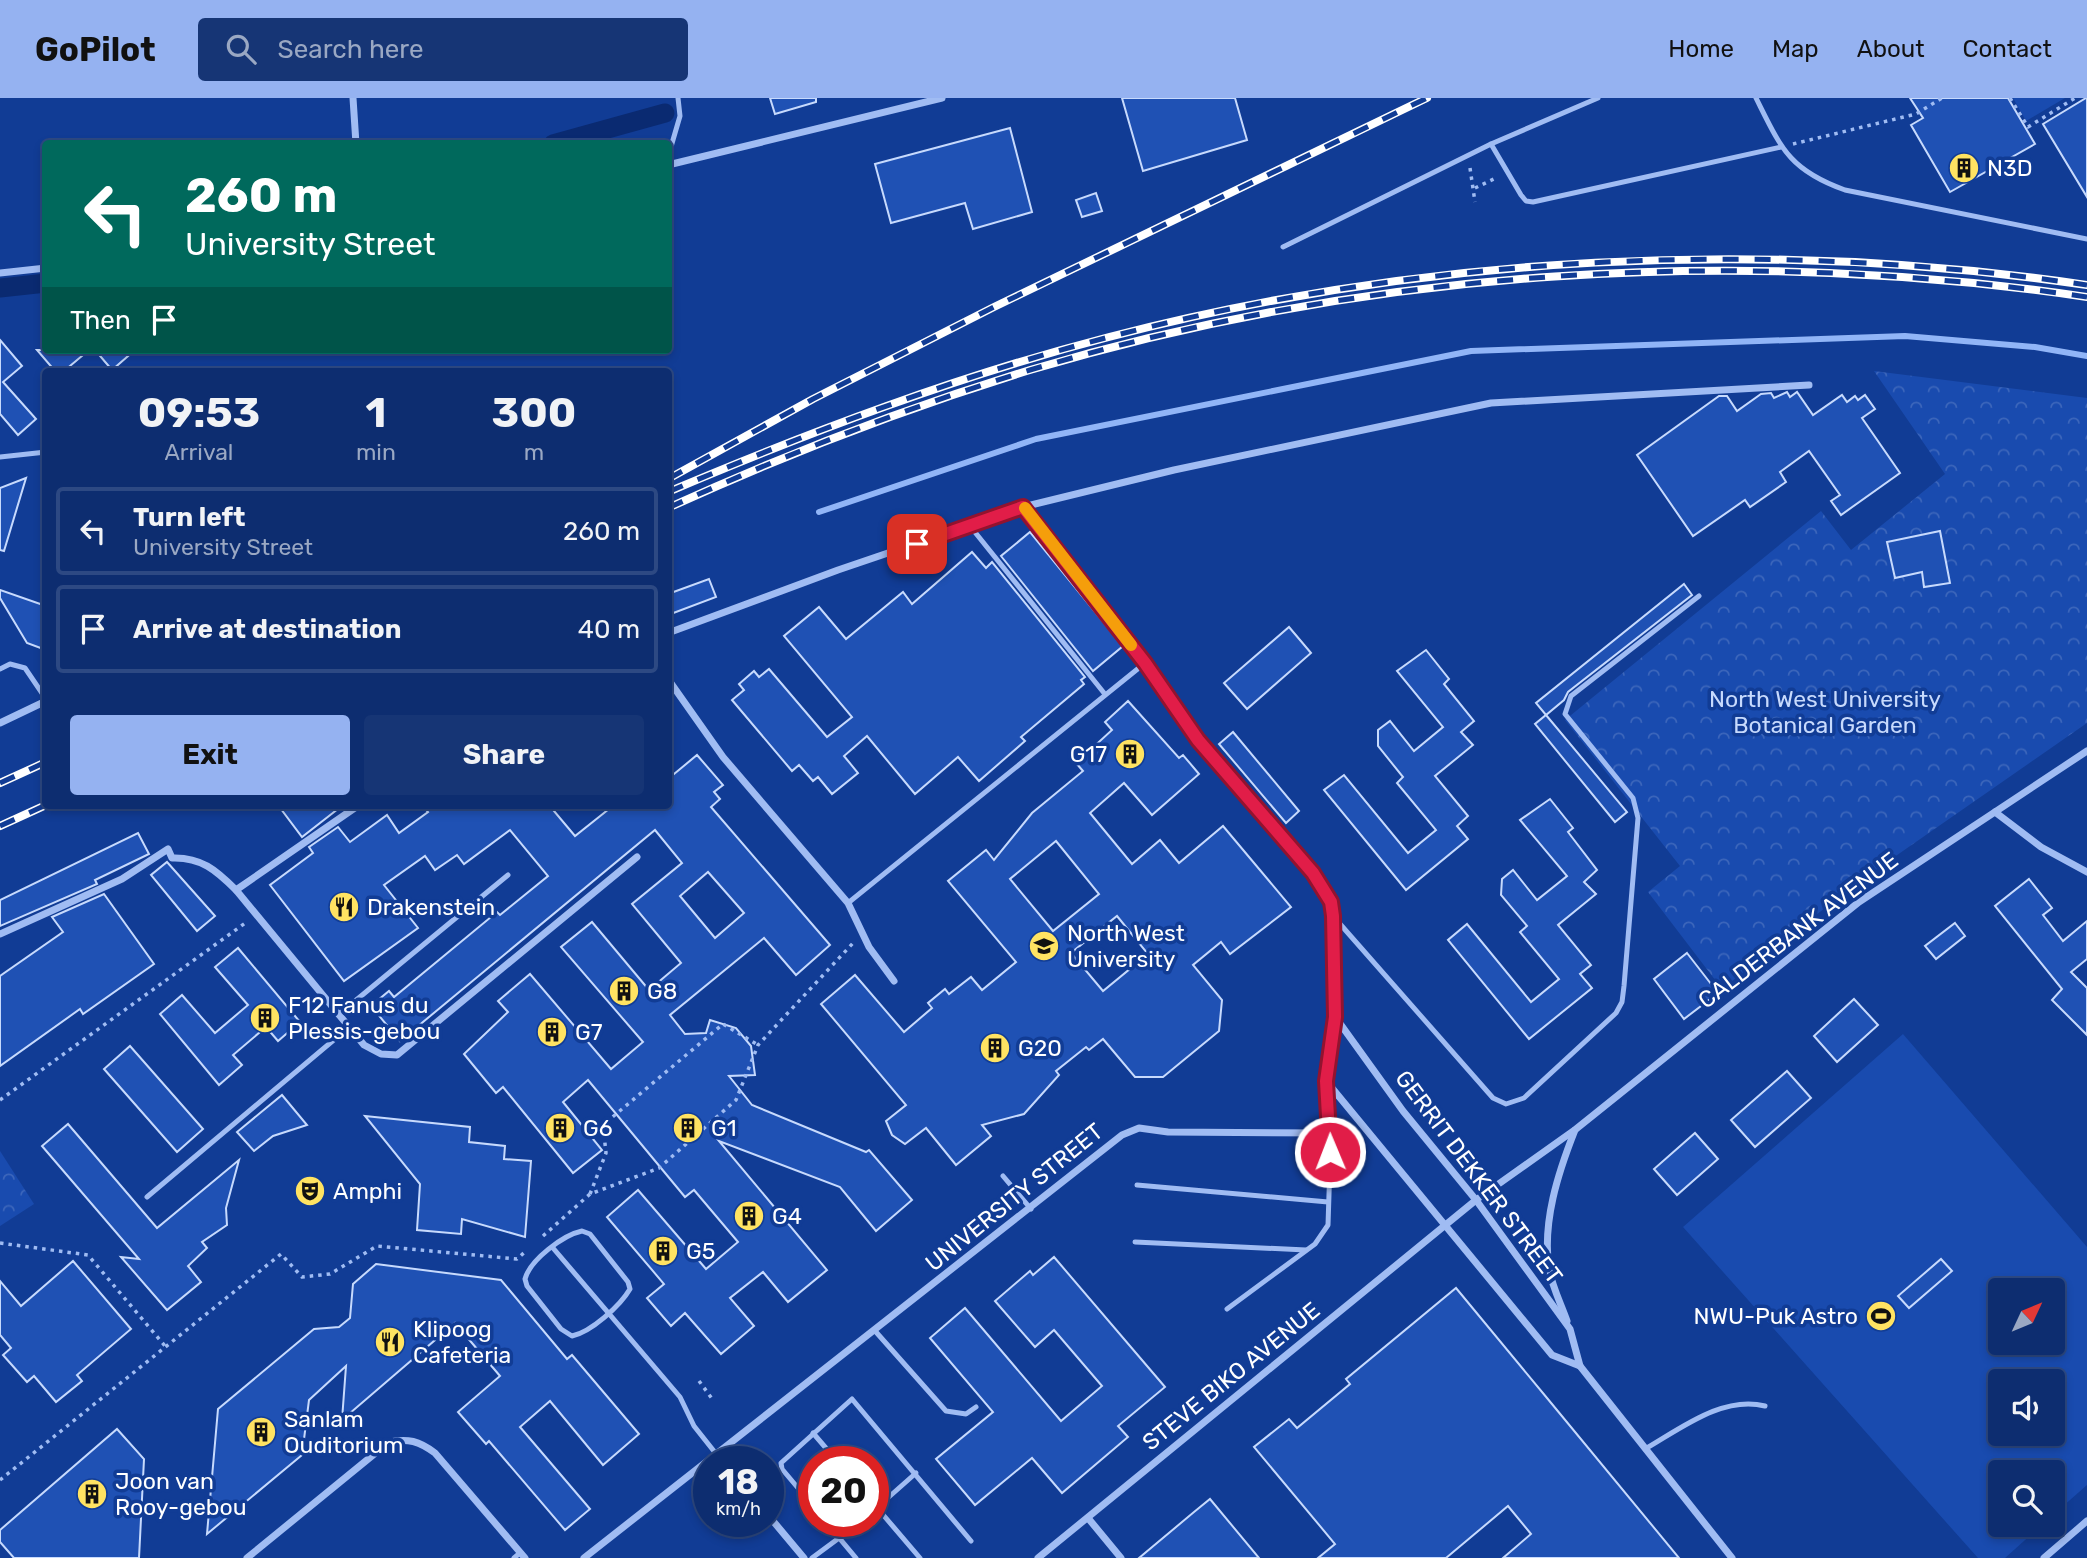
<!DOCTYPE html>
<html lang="en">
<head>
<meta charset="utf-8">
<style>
  body { margin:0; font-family:Rubik,sans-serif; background:#163575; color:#f1f3f6; height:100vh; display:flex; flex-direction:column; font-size:26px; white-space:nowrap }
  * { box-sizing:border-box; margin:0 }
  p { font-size:23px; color:#9aa8c3 }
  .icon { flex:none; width:38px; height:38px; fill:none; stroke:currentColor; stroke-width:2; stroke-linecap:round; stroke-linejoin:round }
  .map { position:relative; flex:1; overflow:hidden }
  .drawer { position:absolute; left:42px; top:270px; width:630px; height:441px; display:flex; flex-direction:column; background:#0d2d70; border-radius:7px; box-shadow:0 4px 10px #0003,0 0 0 2px #2d4983 }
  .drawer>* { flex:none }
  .banner { position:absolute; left:42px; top:42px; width:630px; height:214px; border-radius:7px; box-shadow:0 4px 10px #0003,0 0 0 2px #2d4983; background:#00695c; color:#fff; overflow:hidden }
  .needle { width:46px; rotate:46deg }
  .buttons { position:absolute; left:1988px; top:1180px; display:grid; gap:14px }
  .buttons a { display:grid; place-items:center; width:77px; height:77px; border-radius:7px; background:#0d2d70; box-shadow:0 4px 10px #0003,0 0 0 2px #2d4983; font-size:35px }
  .speed { position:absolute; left:693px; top:1348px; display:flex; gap:14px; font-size:35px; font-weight:700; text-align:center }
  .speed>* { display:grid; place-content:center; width:91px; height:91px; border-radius:50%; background:#0d2d70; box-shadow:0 4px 10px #0003,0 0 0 2px #2d4983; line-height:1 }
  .speed small { font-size:18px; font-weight:400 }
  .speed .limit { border:10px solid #d22; background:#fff; color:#111 }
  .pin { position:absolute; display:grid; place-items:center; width:60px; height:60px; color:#fff; margin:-30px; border-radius:14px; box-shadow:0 4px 10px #0006 }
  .me { position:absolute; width:77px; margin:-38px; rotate:359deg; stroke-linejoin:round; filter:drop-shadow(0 0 5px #0008) }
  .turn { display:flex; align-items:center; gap:24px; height:147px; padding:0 28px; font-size:32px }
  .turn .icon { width:91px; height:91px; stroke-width:2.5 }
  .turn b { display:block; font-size:49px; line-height:60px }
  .then { display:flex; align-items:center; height:66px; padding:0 28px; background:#0003; gap:14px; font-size:26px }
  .eta { display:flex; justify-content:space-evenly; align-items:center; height:119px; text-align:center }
  .eta b { font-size:42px; font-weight:700; line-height:49px }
  .action { display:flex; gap:14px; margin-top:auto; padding:14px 28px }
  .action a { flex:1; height:80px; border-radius:7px; background:#95b2f1; color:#111; font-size:28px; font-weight:700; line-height:80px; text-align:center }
  .action a+a { background:#163575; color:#f1f3f6 }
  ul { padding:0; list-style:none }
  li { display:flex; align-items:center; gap:21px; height:88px; margin:0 14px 10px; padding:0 14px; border:4px solid #2d4983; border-radius:7px }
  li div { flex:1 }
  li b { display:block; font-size:26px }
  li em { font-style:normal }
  header { display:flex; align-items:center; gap:42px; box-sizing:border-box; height:98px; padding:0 35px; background:#95b2f1; color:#111 }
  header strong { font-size:33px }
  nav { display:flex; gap:38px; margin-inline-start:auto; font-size:24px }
  .search { width:490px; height:63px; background:#163575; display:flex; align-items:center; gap:18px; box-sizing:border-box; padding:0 24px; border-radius:7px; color:#9aa8c3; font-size:26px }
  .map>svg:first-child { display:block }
</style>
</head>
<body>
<header>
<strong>GoPilot</strong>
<div class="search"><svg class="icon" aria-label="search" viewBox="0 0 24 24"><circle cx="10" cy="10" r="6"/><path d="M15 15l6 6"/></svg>Search here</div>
<nav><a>Home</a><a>Map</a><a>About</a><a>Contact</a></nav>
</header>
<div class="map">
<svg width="2087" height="1460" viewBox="0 0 2087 1460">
  <defs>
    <pattern id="forest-crowns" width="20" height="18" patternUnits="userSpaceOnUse" patternTransform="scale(1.75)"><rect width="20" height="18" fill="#194baf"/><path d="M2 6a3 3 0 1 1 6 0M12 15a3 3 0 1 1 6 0" fill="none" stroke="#3c66bb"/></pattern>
  </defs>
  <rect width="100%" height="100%" fill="#113c95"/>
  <g fill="#194baf" fill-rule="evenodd">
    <polygon points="2013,0 2065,0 2026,23"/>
    <path d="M1903 936 2087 1149V1387L2053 1417V1374H2000V1426H2043L2005 1460H1978L1683 1129ZM2000 1192H2053V1244H2000ZM2000 1283H2053V1335H2000Z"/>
  </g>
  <g fill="url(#forest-crowns)">
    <polygon points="1874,273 2087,300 2087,625 1854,787 1722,891 1648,794 1680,768 1565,622 1821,413 1851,452 1945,376"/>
    <polygon points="0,1053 34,1106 0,1128"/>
  </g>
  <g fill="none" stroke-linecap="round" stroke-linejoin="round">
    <polyline stroke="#91b5f7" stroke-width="6" points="819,414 1036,341 1471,253 1905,238 2035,249 2087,258"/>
    <g stroke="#0a2a71" stroke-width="19">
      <polyline points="553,46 665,15"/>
      <polyline points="0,190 46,185"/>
    </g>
  </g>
  <g fill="#1f51b4" stroke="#c7dafd" stroke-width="2" fill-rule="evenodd">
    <polygon points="770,0 816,0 816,4 775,16"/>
    <polygon points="1122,0 1235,0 1247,42 1143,73"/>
    <polygon points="1910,0 2008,0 2035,46 1950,94 1911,27 1923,20"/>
    <polygon points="2086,0 2087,0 2087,99 2043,26"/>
    <polygon points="1010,30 1032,114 973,131 965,105 891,125 875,66"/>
    <polygon points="1096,95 1102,113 1082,119 1076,102"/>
    <polygon points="0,242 22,268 3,284 36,321 18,337 0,316"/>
    <polygon points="37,252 89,252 64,273 55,273"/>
    <polygon points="95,252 135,252 112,272"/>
    <polygon points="1787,294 1790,299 1797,294 1813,317 1842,297 1847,304 1855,298 1858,302 1865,297 1875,311 1862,320 1900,375 1841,417 1831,403 1840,397 1809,353 1780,374 1786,384 1750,409 1745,402 1693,438 1637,357 1719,298 1727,298 1737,313 1761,296 1771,295 1774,300"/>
    <polygon points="26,380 4,453 0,452 0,390"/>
    <polygon points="1940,433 1950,485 1924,489 1922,474 1895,480 1887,444"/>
    <polygon points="1030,434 1123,548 1093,573 1001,458"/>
    <polygon points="972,454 986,470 992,464 1085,579 1081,582 1084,586 1021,639 1025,643 979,683 958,659 915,696 867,638 844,658 858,675 832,696 818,679 813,683 799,667 792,673 732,602 744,592 739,586 754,573 759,579 769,571 827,639 852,619 784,538 819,509 846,541 903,494 912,506"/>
    <polygon points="709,481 716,499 668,517 668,496"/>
    <polygon points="1684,486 1692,497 1568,594 1564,602 1546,617 1536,605"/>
    <polygon points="0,492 46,508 46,552 27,545 0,500"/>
    <polygon points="1289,529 1311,555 1247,611 1224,585"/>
    <polygon points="1426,552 1449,581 1444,586 1474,623 1461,634 1473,647 1435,678 1468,718 1457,728 1468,741 1406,792 1324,692 1344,677 1408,755 1436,732 1397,685 1403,679 1378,648 1378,632 1390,623 1414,653 1443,629 1397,573"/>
    <path d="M1128 603 1179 660 1183 657 1199 676 1152 717 1124 685 1090 715 1132 766 1160 742 1179 765 1223 728 1291 809 1230 856 1221 844 1193 867 1222 902 1219 933 1163 979H1135L1103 941 1089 952 1086 949 1056 973 1059 977 1024 1016 982 1027 991 1038 956 1067 926 1030 905 1046 892 1037 886 1023 906 1007 821 906 855 877 904 934 932 910 928 905 945 891 949 896 971 879 982 892 1016 864 948 783 986 752 994 762 1032 715 1083 673 1076 665 1112 632 1105 624ZM1056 743 1099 796 1053 833 1010 781ZM1117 818 1148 856 1103 893 1071 855Z"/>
    <polygon points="1546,617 1627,714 1615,724 1535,626"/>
    <polygon points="1233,634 1299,713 1286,725 1219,646"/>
    <path d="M697 657 723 687 714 694 720 701 711 709 830 847 796 877 764 840 670 917 685 936 706 935 710 922 736 930 751 948 755 977 729 978 752 1007 866 1054 869 1052 912 1102 876 1133 840 1089 719 1043 827 1172 788 1204 763 1174 730 1200 754 1228 721 1256 685 1215 671 1228 647 1200 664 1186 607 1119 638 1092 706 1171 738 1144 694 1092 685 1099 588 982 563 1004 602 1052 573 1075 503 989 496 995 464 956 508 914 498 903 530 876 611 971 643 944 561 849 592 824 649 892 681 865 632 806 682 765 655 732 400 943 371 908 389 893 394 899 497 814 500 817 548 778 510 732 464 766 457 757 435 772 425 758 384 787 418 830 344 883 270 787 313 755 309 749 338 729 350 744 387 717 399 735 428 714 422 707H549L575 738 614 707H668V681ZM708 774 744 815 715 840 680 798Z"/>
    <polygon points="1550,701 1573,730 1568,734 1597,772 1584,784 1596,796 1558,827 1591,867 1580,876 1592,890 1529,941 1448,842 1467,826 1531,904 1559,881 1520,834 1527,828 1501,797 1502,781 1513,772 1537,802 1567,778 1520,722"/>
    <polygon points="278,707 343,707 302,739"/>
    <polygon points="138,735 149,756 95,782 97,786 0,828 0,802"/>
    <polygon points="167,764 215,818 197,833 151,777"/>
    <polygon points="2029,781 2052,810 2043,817 2063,843 2087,823 2087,861 2071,874 2087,890 2087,937 2052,902 2062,891 1995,808"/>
    <polygon points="104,796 154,866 83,916 80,911 0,968 0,878 63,834 52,819"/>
    <polygon points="1955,825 1965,838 1936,861 1925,848"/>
    <polygon points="238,850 300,924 278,943 266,929 233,957 242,967 219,987 160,916 182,897 215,935 248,907 215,869"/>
    <polygon points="1687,855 1718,895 1684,921 1654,881"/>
    <polygon points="1854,901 1878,927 1837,964 1814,938"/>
    <polygon points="130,948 203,1031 177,1054 104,971"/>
    <polygon points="1787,973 1811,1000 1755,1049 1731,1022"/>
    <polygon points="282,997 307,1027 273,1038 254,1053 237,1034"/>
    <polygon points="365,1018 470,1029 469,1044 505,1048 504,1061 531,1063 525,1139 462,1121 461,1136 417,1132 420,1086"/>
    <polygon points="68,1026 157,1130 239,1062 226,1110 227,1127 202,1144 207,1150 188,1168 201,1184 167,1212 121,1159 139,1161 42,1048"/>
    <polygon points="1695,1035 1718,1061 1677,1097 1654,1071"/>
    <polygon points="1054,1159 1165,1289 1118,1328 1128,1339 1062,1395 1032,1360 975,1407 936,1361 993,1314 930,1240 965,1210 1061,1323 1102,1288 1054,1232 1035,1249 995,1203 1030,1173 1033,1177"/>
    <polygon points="1941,1161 1952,1173 1909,1210 1898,1198"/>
    <polygon points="73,1163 131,1231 77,1277 82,1283 56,1304 34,1278 27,1284 3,1257 11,1250 0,1237 0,1183 21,1208"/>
    <polygon points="376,1166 501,1182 567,1261 572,1257 639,1336 603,1367 550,1303 520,1329 590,1411 565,1432 489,1343 486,1346 458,1314 500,1278 455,1225 342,1322 346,1268 309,1302 302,1357 207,1436 218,1311 314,1231 339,1229 350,1220 353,1186"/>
    <polygon points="1456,1190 1547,1300 1679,1460 1503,1460 1531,1436 1508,1408 1446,1460 1318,1460 1335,1446 1254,1349 1289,1321 1297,1330 1350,1286 1346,1281"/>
    <polygon points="117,1331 144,1361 139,1460 14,1460 0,1444 0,1432"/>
    <polygon points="1210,1401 1259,1460 1139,1460 1194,1414"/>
  </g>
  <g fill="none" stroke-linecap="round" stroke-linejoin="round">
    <g stroke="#a0bcf3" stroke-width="3.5" stroke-dasharray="3.5 5" stroke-linecap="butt">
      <polyline points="2010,0 2028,29 2075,0"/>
      <polyline points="1793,46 1916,16 1942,0"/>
      <polyline points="1470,70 1475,104"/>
      <polyline points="1475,90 1496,80"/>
      <polyline points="0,1002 248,823"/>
      <polyline points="590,1096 606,1055 603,1027 723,926 758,947"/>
      <polyline points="543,1138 590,1096 659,1070 736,1002 758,947 854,844"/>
      <polyline points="0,1145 88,1157 165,1248"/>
      <polyline points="699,1283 713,1302"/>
      <polyline points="0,1382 281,1156 302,1179 330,1176 377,1148 517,1161 526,1153"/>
    </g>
    <g stroke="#a0bcf3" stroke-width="5">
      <path d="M1756 0C1781 50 1789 72 1845 92L2087 141"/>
      <polyline points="1491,46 1521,97 1526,103 1533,104 1781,49"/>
      <polyline points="668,59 680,18 678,0"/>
      <polyline points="1283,149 1491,46 1598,0"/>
      <polyline points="190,273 212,273"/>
      <polyline points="0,359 46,354"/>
      <polyline points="970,428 1104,595"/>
      <polyline points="0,571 10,566 25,570 46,601"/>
      <polyline points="848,805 1145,565"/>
      <polyline points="1333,818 1493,1000 1506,1006 1524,1000 1616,915 1622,904 1624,888 1638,720 1633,700 1565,616 1571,598 1699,498"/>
      <polyline points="338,917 508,777"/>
      <polyline points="1003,1078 1031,1111"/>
      <polyline points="1137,1087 1328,1104"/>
      <polyline points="147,1099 348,930"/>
      <path d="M582 1133 590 1136 628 1184 630 1191C620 1208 591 1234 572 1238L561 1231 527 1188 525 1181C530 1162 563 1137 582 1133Z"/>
      <polyline points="1135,1144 1306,1152"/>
      <polyline points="553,1150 680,1299 694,1328 717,1357"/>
      <polyline points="1227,1211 1315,1146 1328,1127 1331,1035"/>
      <polyline points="876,1234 946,1313 966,1316 976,1309"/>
      <polyline points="813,1335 837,1363"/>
      <path d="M1645 1351C1680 1331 1723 1297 1765 1308"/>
      <polyline points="873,1405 920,1460"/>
      <polyline points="814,1409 782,1371 781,1365 852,1301 971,1443"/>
      <polyline points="873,1413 916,1375"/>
      <polyline points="825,1423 856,1460"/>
      <polyline points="514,1460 520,1455"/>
      <polyline points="812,1460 862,1423"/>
    </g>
    <g stroke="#a0bcf3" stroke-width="7">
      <polyline points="353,0 356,46"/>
      <polyline points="668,67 942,0"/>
      <polyline points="0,175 46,170"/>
      <polyline points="1023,409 1174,372 1491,305 1809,287"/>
      <polyline points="668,581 723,659 848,805 869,849 894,883"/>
      <polyline points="0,625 46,603"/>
      <polyline points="1995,714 2041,749 2087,774"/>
      <polyline points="236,792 359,707"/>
      <path d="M0 836 122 781 168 751 172 760C201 759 216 772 236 792L364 947 381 956 397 957 637 759"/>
      <polyline points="1336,920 1403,1013 1476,1102 1570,1231 1580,1268 1732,1460"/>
      <polyline points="1327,984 1552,1257 1580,1268"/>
      <path d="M1567 1223C1561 1206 1552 1188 1549 1171 1542 1124 1558 1075 1575 1032"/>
      <polyline points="768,1417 804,1460"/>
      <polyline points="1088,1420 1121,1460"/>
      <path d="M247 1460 389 1344C408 1340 419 1343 435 1355L525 1460"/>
      <polyline points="584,1460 1122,1037 1139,1030 1168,1034 1331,1035 1326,983 1335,919 1331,804 1313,775 1198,642 1145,565 1023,409 838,472 668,535"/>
      <polyline points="1038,1460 1476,1102 1576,1031 1859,804 2087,653"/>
      <polyline points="2044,1460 2087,1423"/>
    </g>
    <g stroke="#fff" stroke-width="8">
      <g id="rail">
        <polyline points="668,381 813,301 994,209 1427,0"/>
        <path d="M668 394C812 333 958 278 1109 239 1425 157 1764 140 2087 187"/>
        <path d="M668 410C786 356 906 310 1030 272 1369 171 1738 148 2087 199"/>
        <polyline points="0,685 46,664"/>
        <polyline points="0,728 46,707"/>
      </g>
    </g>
    <use href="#rail" stroke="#113c95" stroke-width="5" stroke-dasharray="16" stroke-linecap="butt"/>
  </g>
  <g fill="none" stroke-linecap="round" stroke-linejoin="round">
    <g stroke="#92132f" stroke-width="18">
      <polyline id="route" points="917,446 1023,409 1145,565 1198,642 1313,775 1331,804 1333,818 1335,919 1326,983 1330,1054"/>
    </g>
    <use href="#route" stroke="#e11d48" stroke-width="12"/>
    <polyline stroke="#f59e0b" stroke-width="12" points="1025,410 1131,547"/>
  </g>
  <defs>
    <g id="building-disc" transform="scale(1.575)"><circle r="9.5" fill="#ffe362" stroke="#113c95"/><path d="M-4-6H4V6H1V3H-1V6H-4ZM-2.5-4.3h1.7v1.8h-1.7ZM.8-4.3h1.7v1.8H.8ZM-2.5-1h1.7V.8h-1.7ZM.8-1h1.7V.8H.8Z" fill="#111"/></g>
    <g id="restaurant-disc" transform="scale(1.575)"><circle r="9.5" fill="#ffe362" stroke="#113c95"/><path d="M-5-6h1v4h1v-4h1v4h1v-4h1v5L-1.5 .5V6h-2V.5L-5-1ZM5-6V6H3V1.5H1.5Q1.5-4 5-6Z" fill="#111"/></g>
    <g id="university-disc" transform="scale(1.575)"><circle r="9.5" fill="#ffe362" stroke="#113c95"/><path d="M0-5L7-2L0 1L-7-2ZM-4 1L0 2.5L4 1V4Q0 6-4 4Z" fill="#111"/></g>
    <g id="theatre-disc" transform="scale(1.575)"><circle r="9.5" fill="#ffe362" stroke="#113c95"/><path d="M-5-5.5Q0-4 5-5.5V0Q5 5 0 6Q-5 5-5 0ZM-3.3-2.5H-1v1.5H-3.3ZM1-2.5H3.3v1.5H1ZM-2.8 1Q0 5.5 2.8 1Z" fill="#111"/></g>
    <g id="stadium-disc" transform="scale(1.575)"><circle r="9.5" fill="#ffe362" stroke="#113c95"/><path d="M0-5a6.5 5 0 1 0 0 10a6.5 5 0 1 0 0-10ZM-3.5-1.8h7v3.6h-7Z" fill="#111"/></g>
  </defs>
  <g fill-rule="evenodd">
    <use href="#building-disc" x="1964" y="70"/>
    <use href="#building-disc" x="1130" y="656"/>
    <use href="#restaurant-disc" x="344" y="809"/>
    <use href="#university-disc" x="1044" y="848"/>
    <use href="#building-disc" x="624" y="893"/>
    <use href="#building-disc" x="265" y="920"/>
    <use href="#building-disc" x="552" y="934"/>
    <use href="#building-disc" x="995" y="950"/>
    <use href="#building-disc" x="560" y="1030"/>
    <use href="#building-disc" x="688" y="1030"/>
    <use href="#theatre-disc" x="310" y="1093"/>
    <use href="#building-disc" x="749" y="1118"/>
    <use href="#building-disc" x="663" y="1153"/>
    <use href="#stadium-disc" x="1881" y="1218"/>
    <use href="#restaurant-disc" x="390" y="1244"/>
    <use href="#building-disc" x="261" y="1334"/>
    <use href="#building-disc" x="92" y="1396"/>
  </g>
  <g text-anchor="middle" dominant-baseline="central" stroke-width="7" stroke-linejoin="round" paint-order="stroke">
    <g font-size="23" fill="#fff" stroke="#113c95" text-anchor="start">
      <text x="1987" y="70">N3D</text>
      <text x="1107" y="656" text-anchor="end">G17</text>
      <text x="367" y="809">Drakenstein</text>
      <text x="1067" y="835">North West<tspan x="1067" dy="26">University</tspan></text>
      <text x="647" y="893">G8</text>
      <text x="288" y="907">F12 Fanus du<tspan x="288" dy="26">Plessis-gebou</tspan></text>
      <text x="575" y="934">G7</text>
      <text x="1018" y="950">G20</text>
      <text x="583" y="1030">G6</text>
      <text x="711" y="1030">G1</text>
      <text x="333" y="1093">Amphi</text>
      <text x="772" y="1118">G4</text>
      <text x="686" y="1153">G5</text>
      <text x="1858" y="1218" text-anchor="end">NWU-Puk Astro</text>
      <text x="413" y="1231">Klipoog<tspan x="413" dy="26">Cafeteria</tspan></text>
      <text x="284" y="1321">Sanlam<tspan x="284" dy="26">Ouditorium</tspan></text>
      <text x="115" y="1383">Joon van<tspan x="115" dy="26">Rooy-gebou</tspan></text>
    </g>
    <g font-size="23" fill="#c7dafd" stroke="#113c95">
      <text x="1825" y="601">North West University<tspan x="1825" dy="26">Botanical Garden</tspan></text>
    </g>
    <g font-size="23" fill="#fff" stroke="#113c95">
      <text transform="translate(1798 832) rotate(-37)">CALDERBANK AVENUE</text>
      <text transform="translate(1479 1079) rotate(53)">GERRIT DEKKER STREET</text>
      <text transform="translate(1014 1099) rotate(-39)">UNIVERSITY STREET</text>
      <text transform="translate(1231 1278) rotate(-39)">STEVE BIKO AVENUE</text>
    </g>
  </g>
</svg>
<div class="buttons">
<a><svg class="needle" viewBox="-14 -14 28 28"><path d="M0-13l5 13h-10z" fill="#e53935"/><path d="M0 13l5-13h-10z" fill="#9aa8c3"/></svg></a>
<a><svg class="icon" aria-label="sound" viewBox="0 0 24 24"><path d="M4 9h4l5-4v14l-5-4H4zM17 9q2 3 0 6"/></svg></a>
<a><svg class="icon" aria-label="search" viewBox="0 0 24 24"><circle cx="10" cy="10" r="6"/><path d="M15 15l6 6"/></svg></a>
</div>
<div class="speed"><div>18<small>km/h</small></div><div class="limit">20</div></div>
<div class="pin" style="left:917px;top:446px;background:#d93025"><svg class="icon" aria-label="arrive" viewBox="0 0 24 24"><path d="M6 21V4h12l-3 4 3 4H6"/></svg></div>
<svg class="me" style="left:1330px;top:1054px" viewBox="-20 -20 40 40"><circle r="17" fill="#e11d48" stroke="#fff" stroke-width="3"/><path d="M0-11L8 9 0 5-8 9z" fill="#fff"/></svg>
<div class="banner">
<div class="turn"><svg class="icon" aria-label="left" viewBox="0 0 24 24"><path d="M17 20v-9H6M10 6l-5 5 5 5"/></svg><div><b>260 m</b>University Street</div></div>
<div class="then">Then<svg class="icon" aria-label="arrive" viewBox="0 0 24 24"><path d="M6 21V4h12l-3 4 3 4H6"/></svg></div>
</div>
<section class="drawer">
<div class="eta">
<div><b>09:53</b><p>Arrival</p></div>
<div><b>1</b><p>min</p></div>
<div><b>300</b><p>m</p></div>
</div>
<ul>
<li><svg class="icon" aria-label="left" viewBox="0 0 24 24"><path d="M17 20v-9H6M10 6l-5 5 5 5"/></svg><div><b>Turn left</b><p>University Street</p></div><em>260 m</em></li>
<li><svg class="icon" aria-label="arrive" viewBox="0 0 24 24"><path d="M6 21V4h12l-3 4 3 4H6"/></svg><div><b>Arrive at destination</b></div><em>40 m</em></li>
</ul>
<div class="action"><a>Exit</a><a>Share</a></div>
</section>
</div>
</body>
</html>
